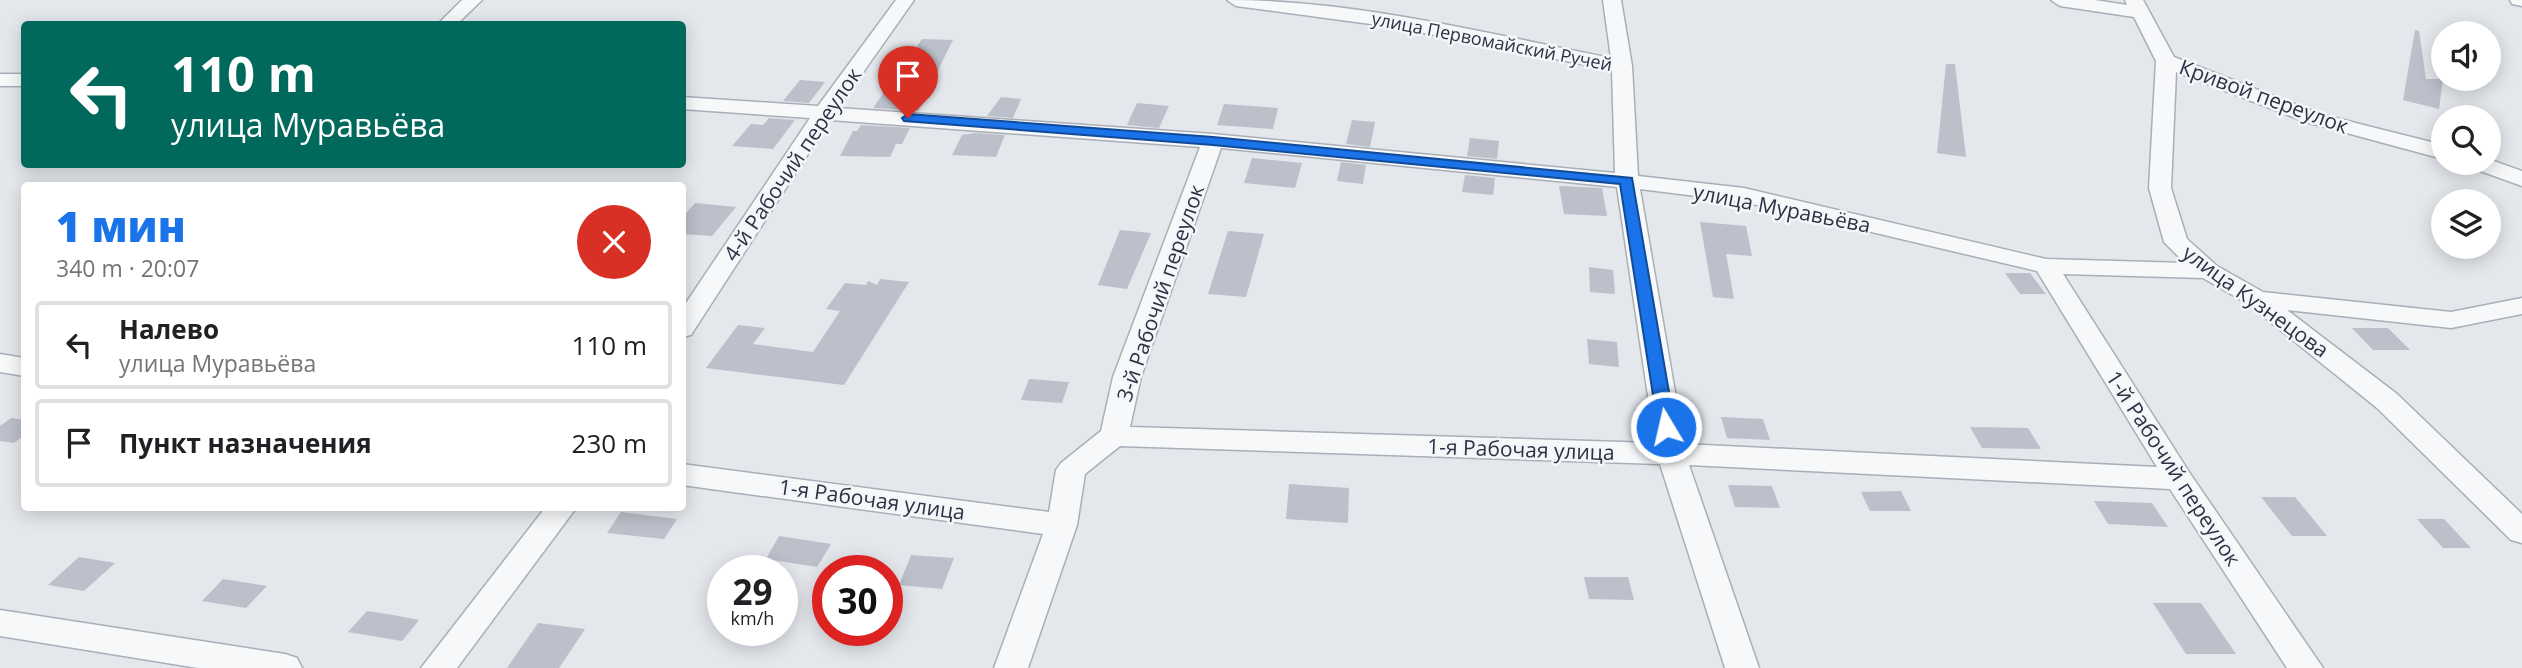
<!DOCTYPE html>
<html lang="ru">
<head>
<meta charset="utf-8">
<style>
  body { margin:0; font-family:"Open Sans",sans-serif; background:#f6f6f6; color:#202124; height:100vh; display:flex; flex-direction:column; font-size:26px; white-space:nowrap }
  * { box-sizing:border-box; margin:0 }
  p { font-size:23px; color:#757577 }
  .icon { flex:none; width:38px; height:38px; fill:none; stroke:currentColor; stroke-width:2; stroke-linecap:round; stroke-linejoin:round }
  .map { position:relative; flex:1; overflow:hidden }
  .sheet { position:absolute; left:21px; top:182px; width:665px; height:329px; display:flex; flex-direction:column; background:#fff; border-radius:7px; box-shadow:0 4px 18px #0003 }
  .sheet>* { flex:none }
  .top-card { position:absolute; left:21px; top:21px; width:665px; height:147px; border-radius:7px; box-shadow:0 4px 18px #0003; background:#00695c; color:#fff; overflow:hidden }
  .tools { position:absolute; left:2431px; top:21px; display:grid; gap:14px }
  .tools a { display:grid; place-items:center; width:70px; height:70px; border-radius:50%; background:#fff; box-shadow:0 4px 18px #0003; font-size:35px }
  .speed { position:absolute; left:707px; top:555px; display:flex; gap:14px; font-size:35px; font-weight:700; text-align:center }
  .speed>* { display:grid; place-content:center; width:91px; height:91px; border-radius:50%; background:#fff; box-shadow:0 4px 18px #0003; line-height:1 }
  .speed small { font-size:18px; font-weight:400 }
  .speed .limit { border:10px solid #d22; background:#fff; color:#111 }
  .pin { position:absolute; display:grid; place-items:center; width:60px; height:60px; color:#fff; margin:-72px -30px; border-radius:50% 50% 50% 0; rotate:-45deg; box-shadow:0 0 7px #0007 }
  .pin .icon { rotate:45deg }
  .me { position:absolute; width:77px; margin:-38px; rotate:351deg; stroke-linejoin:round; filter:drop-shadow(0 0 5px #0008) }
  .turn { display:flex; align-items:center; gap:24px; height:147px; padding:0 35px; font-size:32px }
  .turn .icon { width:91px; height:91px; stroke-width:2.5 }
  .turn b { display:block; font-size:49px; line-height:60px }
  .round { display:grid; place-items:center; flex:none; width:74px; height:74px; border-radius:37px; background:#f6f6f6 }
  .head { display:flex; align-items:center; justify-content:space-between; height:119px; padding:0 35px }
  h1 { font-size:42px; font-weight:800; line-height:52px; color:#1a73e8 }
  ul { padding:0; list-style:none }
  li { display:flex; align-items:center; gap:21px; height:88px; margin:0 14px 10px; padding:0 21px; border:4px solid #e0e0e0; border-radius:7px }
  li div { flex:1 }
  li b { display:block; font-size:26px }
  li em { font-style:normal }
  .map>svg:first-child { display:block }
</style>
</head>
<body>
<div class="map">
<svg width="2522" height="668" viewBox="0 0 2522 668">
  <rect width="100%" height="100%" fill="#e4e7ec"/>
  <g fill="#bbc0ca">
    <polygon points="2415,30 2419,31 2426,79 2443,79 2439,109 2403,100"/>
    <polygon points="922,39 953,40 929,88 932,89 918,111 873,108"/>
    <polygon points="1946,64 1955,64 1966,157 1937,153"/>
    <polygon points="800,80 825,82 809,103 783,101"/>
    <polygon points="1001,97 1021,99 1013,118 987,116"/>
    <polygon points="1137,103 1169,106 1159,128 1127,125"/>
    <polygon points="1224,104 1278,108 1273,129 1217,125"/>
    <polygon points="769,118 795,120 773,149 732,146 751,124 763,125"/>
    <polygon points="1352,120 1375,122 1370,147 1346,144"/>
    <polygon points="861,125 910,128 902,144 896,144 890,157 840,156 853,131 857,131"/>
    <polygon points="975,133 1005,135 996,157 952,155 962,135"/>
    <polygon points="1470,138 1499,141 1497,159 1467,156"/>
    <polygon points="1252,158 1302,163 1295,188 1244,183"/>
    <polygon points="1341,162 1366,165 1363,184 1337,181"/>
    <polygon points="1465,175 1495,178 1493,195 1462,192"/>
    <polygon points="1559,186 1602,188 1607,216 1564,214"/>
    <polygon points="695,203 736,207 712,236 682,234 682,218"/>
    <polygon points="1700,222 1746,226 1752,256 1726,254 1734,299 1713,297"/>
    <polygon points="1120,230 1151,233 1127,289 1098,285"/>
    <polygon points="1228,231 1264,234 1246,297 1208,294"/>
    <polygon points="1589,267 1613,270 1615,294 1590,292"/>
    <polygon points="2005,273 2030,273 2046,294 2020,294"/>
    <polygon points="880,279 909,282 844,385 706,368 738,325 765,328 753,344 813,352 840,311 826,309 845,283 866,285 868,281 877,285"/>
    <polygon points="2352,328 2388,328 2410,350 2373,350"/>
    <polygon points="1587,339 1617,342 1619,367 1589,364"/>
    <polygon points="1029,379 1069,382 1062,403 1021,400"/>
    <polygon points="1721,417 1763,419 1770,440 1727,438"/>
    <polygon points="11,418 24,420 24,435 14,443 0,441 0,426"/>
    <polygon points="1970,427 2028,428 2041,449 1982,448"/>
    <polygon points="1289,484 1349,488 1348,523 1286,519"/>
    <polygon points="1728,485 1772,486 1780,508 1735,507"/>
    <polygon points="1901,491 1911,511 1870,511 1861,492"/>
    <polygon points="2261,497 2295,497 2327,536 2292,536"/>
    <polygon points="2094,501 2152,503 2168,527 2108,524"/>
    <polygon points="621,512 677,519 664,539 607,533"/>
    <polygon points="2417,519 2444,519 2471,548 2443,548"/>
    <polygon points="779,536 831,544 817,567 766,559"/>
    <polygon points="911,555 954,558 942,589 899,585"/>
    <polygon points="79,557 115,563 84,591 48,585"/>
    <polygon points="1584,577 1628,577 1634,600 1589,599"/>
    <polygon points="223,579 267,586 246,608 202,601"/>
    <polygon points="2153,603 2201,603 2236,654 2186,654"/>
    <polygon points="367,611 393,615 419,620 402,641 348,632"/>
    <polygon points="538,623 585,629 559,668 507,668"/>
  </g>
  <g fill="none" stroke-linecap="round" stroke-linejoin="round">
    <g stroke="#a9aeb7" stroke-width="3">
      <g id="minor">
        <polygon points="462,0 482,0 457,24 438,24"/>
        <path d="M896 0H914L838 108 1213 134 1615 173 1612 70 1393 27 1236 6 1227 0C1356 0 1484 33 1611 58L1603 0H1621L1632 66 1638 176 1744 188 2046 259 2185 263 2164 242 2149 188 2156 61 2134 17 2060 6 2051 0H2095L2127 5 2125 0H2143L2174 57 2320 114 2443 145V159L2306 122 2176 72 2171 188 2187 239 2217 266 2263 292 2451 312 2522 298V314L2451 328 2287 310 2397 394 2522 514V543L2511 540 2377 408 2248 304 2203 278 2063 274 2189 472 2323 668H2287L2170 489 1689 465 1759 668H1725L1660 464 1120 446 1085 474 1077 525 1028 668H994L1043 534 682 485V464L1049 512 1056 470 1061 463 1101 431 1113 377 1200 147 830 120 691 335 682 337V309L810 118 682 109V97L818 106ZM1221 148 1617 187 1655 443 1130 427 1141 377ZM1640 189 1744 202 2037 271 2157 467 1684 444Z"/>
        <polygon points="2510,0 2522,0 2522,6 2512,4"/>
        <rect x="0" y="74" width="24" height="12"/>
        <polygon points="2488,159 2522,171 2522,186 2472,168 2469,163 2488,163"/>
        <polygon points="0,354 24,358 24,376 0,372"/>
        <polygon points="545,508 576,508 457,668 421,668"/>
        <polygon points="0,610 285,654 297,658 302,668 198,668 0,636"/>
      </g>
    </g>
    <use href="#minor" fill="#f7f8fa" fill-rule="evenodd"/>
  </g>
  <polygon fill="#1a73e8" stroke="#114b97" stroke-width="2" points="908,114 1213,137 1632,178 1675,427 1666,433 1658,427 1620,184 1213,145 904,121 902,118"/>
  <g text-anchor="middle" dominant-baseline="central" stroke-width="5" stroke-linejoin="round" paint-order="stroke">
    <g font-size="18" fill="#2b3445" stroke="#f4f6f9">
      <text transform="translate(1492 41) rotate(11)">улица Первомайский Ручей</text>
    </g>
    <g font-size="21" fill="#2b3445" stroke="#f4f6f9">
      <text transform="translate(2264 96) rotate(20)">Кривой переулок</text>
      <text transform="translate(792 164) rotate(-56)">4-й Рабочий переулок</text>
      <text transform="translate(1782 208) rotate(11)">улица Муравьёва</text>
      <text transform="translate(1160 293) rotate(-71)">3-й Рабочий переулок</text>
      <text transform="translate(2256 301) rotate(36)">улица Кузнецова</text>
      <text transform="translate(1521 449) rotate(2)">1-я Рабочая улица</text>
      <text transform="translate(2174 468) rotate(57)">1-й Рабочий переулок</text>
      <text transform="translate(872 499) rotate(8)">1-я Рабочая улица</text>
    </g>
  </g>
</svg>
<div class="tools">
<a><svg class="icon" aria-label="sound" viewBox="0 0 24 24"><path d="M4 9h4l5-4v14l-5-4H4zM17 9q2 3 0 6"/></svg></a>
<a><svg class="icon" aria-label="search" viewBox="0 0 24 24"><circle cx="10" cy="10" r="6"/><path d="M15 15l6 6"/></svg></a>
<a><svg class="icon" aria-label="layers" viewBox="0 0 24 24"><path d="M12 4l9 5-9 5-9-5zM3 14l9 5 9-5"/></svg></a>
</div>
<div class="speed"><div>29<small>km/h</small></div><div class="limit">30</div></div>
<div class="pin" style="left:908px;top:118px;background:#d93025"><svg class="icon" aria-label="arrive" viewBox="0 0 24 24"><path d="M6 21V4h12l-3 4 3 4H6"/></svg></div>
<svg class="me" style="left:1666px;top:427px" viewBox="-20 -20 40 40"><circle r="17" fill="#1a73e8" stroke="#fff" stroke-width="3"/><path d="M0-11L8 9 0 5-8 9z" fill="#fff"/></svg>
<div class="top-card">
<div class="turn"><svg class="icon" aria-label="left" viewBox="0 0 24 24"><path d="M17 20v-9H6M10 6l-5 5 5 5"/></svg><div><b>110 m</b>улица Муравьёва</div></div>
</div>
<section class="sheet">
<div class="head"><div><h1>1 мин</h1><p>340 m · 20:07</p></div><a class="round" style="background:#d93025;color:#fff"><svg class="icon" aria-label="close" viewBox="0 0 24 24"><path d="M6 6l12 12M18 6L6 18"/></svg></a></div>
<ul>
<li><svg class="icon" aria-label="left" viewBox="0 0 24 24"><path d="M17 20v-9H6M10 6l-5 5 5 5"/></svg><div><b>Налево</b><p>улица Муравьёва</p></div><em>110 m</em></li>
<li><svg class="icon" aria-label="arrive" viewBox="0 0 24 24"><path d="M6 21V4h12l-3 4 3 4H6"/></svg><div><b>Пункт назначения</b></div><em>230 m</em></li>
</ul>
</section>
</div>
</body>
</html>
